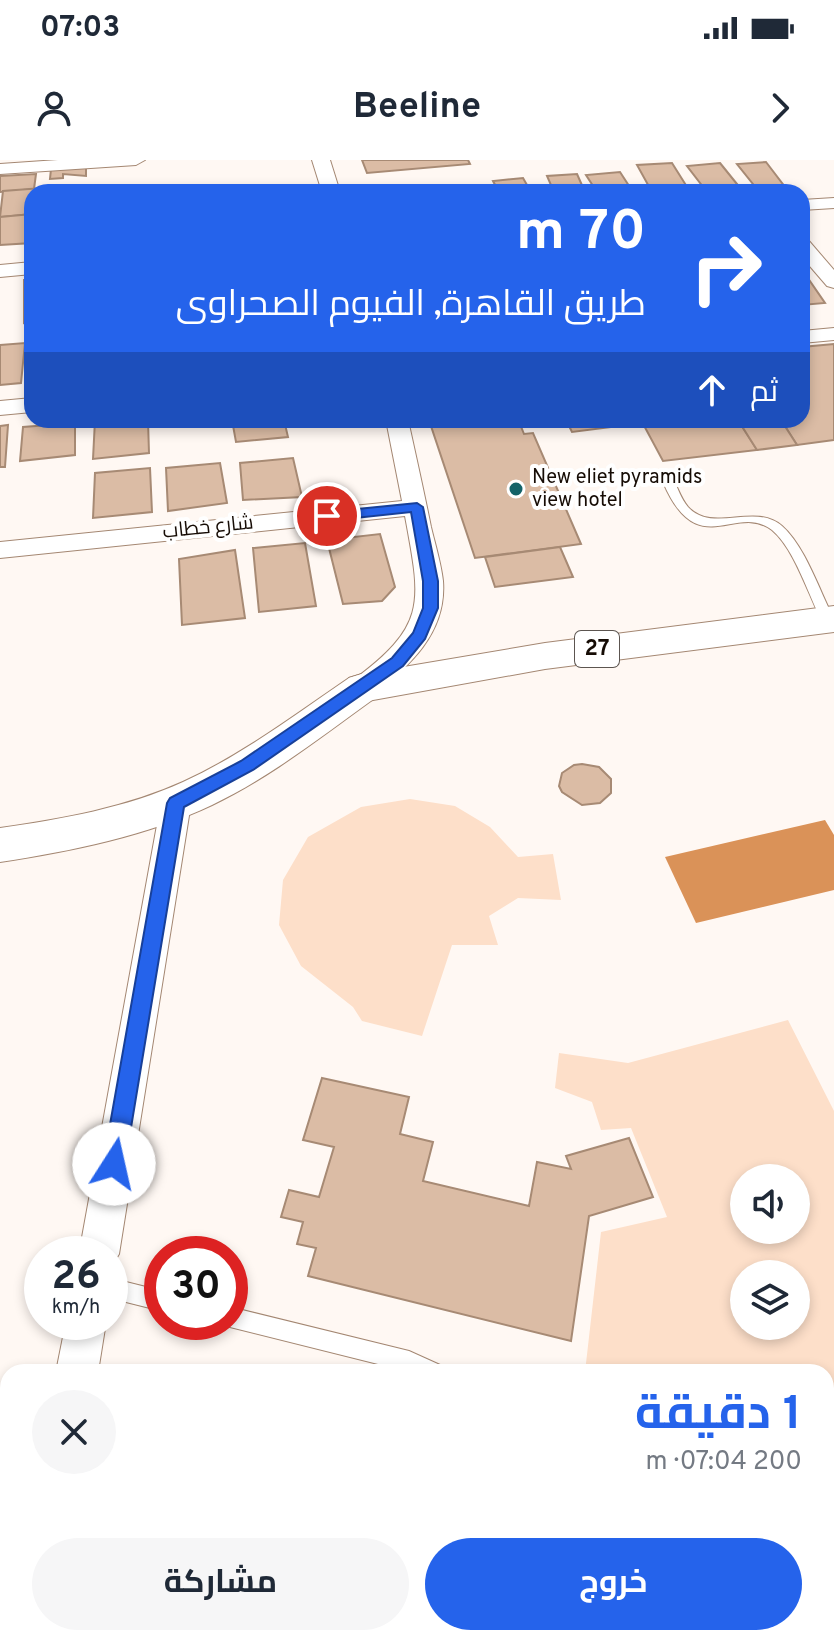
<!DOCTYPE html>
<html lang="ar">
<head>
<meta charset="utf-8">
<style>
  body { margin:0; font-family:Overpass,Cairo,sans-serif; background:#f6f6f7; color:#1f2937; direction:rtl; height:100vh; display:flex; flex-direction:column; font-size:30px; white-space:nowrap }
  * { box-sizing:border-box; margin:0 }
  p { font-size:26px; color:#747a83 }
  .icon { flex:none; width:44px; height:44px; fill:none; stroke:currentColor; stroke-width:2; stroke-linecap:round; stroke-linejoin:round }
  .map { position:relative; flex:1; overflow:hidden; direction:ltr }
  .sheet { position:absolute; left:0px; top:1204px; width:834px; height:282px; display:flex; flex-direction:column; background:#fff; border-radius:24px 24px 0 0; box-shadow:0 4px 12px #0003; direction:rtl }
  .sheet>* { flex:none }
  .hud { position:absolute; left:24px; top:24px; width:786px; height:244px; border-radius:24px; box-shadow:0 4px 12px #0003; direction:rtl; background:#2563eb; color:#fff; overflow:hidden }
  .buttons { position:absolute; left:730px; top:1004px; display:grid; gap:16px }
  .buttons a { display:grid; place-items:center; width:80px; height:80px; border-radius:50%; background:#fff; box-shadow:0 4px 12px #0003; font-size:40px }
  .speed { position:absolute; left:24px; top:1076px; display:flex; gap:16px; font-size:40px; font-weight:700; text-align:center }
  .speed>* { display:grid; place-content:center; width:104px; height:104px; border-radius:50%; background:#fff; box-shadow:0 4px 12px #0003; line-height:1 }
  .speed small { font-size:20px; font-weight:400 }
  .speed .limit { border:12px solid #d22; background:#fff; color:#111 }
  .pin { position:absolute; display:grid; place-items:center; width:68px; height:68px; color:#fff; margin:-34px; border:4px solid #fff; border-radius:50%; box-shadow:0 2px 8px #0007 }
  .me { position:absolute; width:88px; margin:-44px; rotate:10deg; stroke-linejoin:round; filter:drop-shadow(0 0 6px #0008) }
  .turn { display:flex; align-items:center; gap:28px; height:168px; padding:0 32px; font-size:36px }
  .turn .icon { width:104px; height:104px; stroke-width:2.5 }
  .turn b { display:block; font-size:56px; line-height:68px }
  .then { display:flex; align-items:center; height:76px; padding:0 32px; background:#0003; gap:16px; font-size:30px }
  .round { display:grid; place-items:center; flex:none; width:84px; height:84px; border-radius:42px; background:#f6f6f7 }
  .head { display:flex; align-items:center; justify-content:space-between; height:136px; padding:0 32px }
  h1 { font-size:48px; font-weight:700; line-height:60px; color:#2563eb }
  .cta { display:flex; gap:16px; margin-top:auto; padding:16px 32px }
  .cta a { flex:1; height:92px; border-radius:48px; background:#2563eb; color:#fff; font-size:32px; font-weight:700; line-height:92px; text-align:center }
  .cta a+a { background:#f6f6f7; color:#1f2937 }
  .status { display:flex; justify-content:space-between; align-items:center; height:56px; padding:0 40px; background:#fff; direction:ltr }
  .status svg { height:22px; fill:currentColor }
  header { display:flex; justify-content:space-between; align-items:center; height:104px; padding:0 32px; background:#fff; font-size:36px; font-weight:700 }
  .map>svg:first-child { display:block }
</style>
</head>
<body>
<div class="status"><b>07:03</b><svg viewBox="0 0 49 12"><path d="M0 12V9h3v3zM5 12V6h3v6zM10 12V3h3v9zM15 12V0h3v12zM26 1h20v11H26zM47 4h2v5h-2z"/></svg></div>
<header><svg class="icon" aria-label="forward" viewBox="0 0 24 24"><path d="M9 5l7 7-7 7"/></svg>Beeline<svg class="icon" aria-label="person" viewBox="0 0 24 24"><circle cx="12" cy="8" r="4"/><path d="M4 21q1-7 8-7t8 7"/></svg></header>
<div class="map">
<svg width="834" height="1485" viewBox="0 0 834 1485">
  <rect width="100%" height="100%" fill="#fff8f3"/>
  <g fill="#fddfc9" fill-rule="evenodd">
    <polygon points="410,639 455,646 490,667 518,697 553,694 561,740 518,738 489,756 498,785 452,785 422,876 362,861 353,847 301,806 279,765 283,720 308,677 361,647"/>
    <path d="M788 860 834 951V1442L826 1440V1212H585L601 1072 667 1057 631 968 601 970 592 942 555 928 559 893 628 903ZM744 1018H796V1070H744ZM744 1114H796V1166H744Z"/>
  </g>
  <polygon fill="#da9258" points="825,660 834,675 834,730 696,763 665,697"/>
  <g fill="#dbbca5" stroke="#a78a74" stroke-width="2">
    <polygon points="362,0 468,0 470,4 367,13"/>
    <polygon points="766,2 785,27 757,29 737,4"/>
    <polygon points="672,3 689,30 652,32 637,5"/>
    <polygon points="720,3 741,29 707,32 687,6"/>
    <polygon points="86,7 86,16 63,14 63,18 50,19 51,9"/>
    <polygon points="620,12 633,32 597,32 586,15"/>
    <polygon points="36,14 34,29 0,32 0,16"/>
    <polygon points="577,14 585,32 554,32 547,16"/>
    <polygon points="523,18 531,32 499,32 493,21"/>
    <polygon points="471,26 474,32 404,32"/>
    <polygon points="42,28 42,32 32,32 32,54 0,57 3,31"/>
    <polygon points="32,54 32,83 0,85 0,57"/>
    <polygon points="802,111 803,111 825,143 802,145"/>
    <polygon points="24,120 32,120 32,162 24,163"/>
    <polygon points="25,183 21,223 0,225 0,185"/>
    <polygon points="834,184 834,280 797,285 781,260 802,260 802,187"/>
    <polygon points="95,260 148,260 149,293 93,299"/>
    <polygon points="232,260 284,260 288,277 236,282"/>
    <polygon points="455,260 553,260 520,264 524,274 533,273 581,384 475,398 430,263"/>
    <polygon points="566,260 641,260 643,263 572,272"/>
    <polygon points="641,260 738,260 757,290 663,301"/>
    <polygon points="738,260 781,260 797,285 757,290"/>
    <polygon points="75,263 75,295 20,301 23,267"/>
    <polygon points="8,265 5,307 0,307 0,266"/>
    <polygon points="293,298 302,337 243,340 240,303"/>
    <polygon points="220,303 227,343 168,351 166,308"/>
    <polygon points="150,308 152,352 93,358 95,313"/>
    <polygon points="380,374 395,427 382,441 343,444 327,380"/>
    <polygon points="305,383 316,446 259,452 253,388"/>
    <polygon points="560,387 573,417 495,427 485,397"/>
    <polygon points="235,390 245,458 182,465 179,399"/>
    <polygon points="582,604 599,607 611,619 611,633 600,643 582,645 562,632 559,626 562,613 574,605"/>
    <polygon points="322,918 409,937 400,974 433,982 423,1021 529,1046 537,1002 571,1009 566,996 629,978 653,1037 589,1056 571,1181 308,1116 316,1088 297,1084 303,1062 281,1057 289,1030 319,1037 334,987 303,980"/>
    <polygon points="147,1478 395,1478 393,1485 145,1485"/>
    <polygon points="473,1478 619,1478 644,1485 472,1485"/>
  </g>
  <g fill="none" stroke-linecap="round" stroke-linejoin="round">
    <g stroke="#a48772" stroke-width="2">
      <g id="lane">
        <path d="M669 318 673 319C678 328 681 339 688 347 713 374 754 342 782 366 805 386 820 432 834 459L833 463H823C809 437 795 389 772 370 735 342 698 404 663 322Z"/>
        <polygon points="110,1118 162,1131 162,1151 110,1138"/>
        <polygon points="230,1147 409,1191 440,1205 443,1212 410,1212 230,1167 222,1162 230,1162"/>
        <polygon points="826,1463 834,1466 834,1485 822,1485 816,1478 826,1478"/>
      </g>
    </g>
    <g stroke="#a48772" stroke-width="2">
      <g id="street">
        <polygon points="58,0 145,0 136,5 0,14 0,4"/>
        <polygon points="312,0 330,0 340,32 322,32"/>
        <polygon points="834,38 834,48 802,50 802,40"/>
        <polygon points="802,79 809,81 834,110 834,128 827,126 802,97"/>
        <polygon points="32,102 32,114 0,117 0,105"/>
        <polygon points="834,168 834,180 802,183 802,171"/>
        <polygon points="32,238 32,252 0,255 0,241"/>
        <path d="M386 260H408C416 296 424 332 431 367 435 384 441 403 443 421 447 473 409 507 372 535L362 538 352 535 348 528 352 521C428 465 421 443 405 356L0 398V382L402 341Z"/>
        <polygon points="176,631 187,635 191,643 119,1094 110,1109 110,1094 79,1094 161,643 165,635"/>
        <polygon points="66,1162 106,1162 98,1212 56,1212"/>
        <polygon points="8,1461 8,1478 47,1478 45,1485 0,1485"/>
      </g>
    </g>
    <g stroke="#a48772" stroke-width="2">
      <polygon id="primary" points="834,446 834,472 545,509 362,542 349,538 343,528 349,518 362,514 545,483"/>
    </g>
    <g stroke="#a48772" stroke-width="2">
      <path id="highway" d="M362 514 375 518 381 528 375 538C323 575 271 617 212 645 146 676 72 691 0 702V668C62 659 126 648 183 622 242 595 295 555 349 518Z"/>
    </g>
    <use href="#lane" fill="#fff" fill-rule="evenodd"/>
    <use href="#street" fill="#fff" fill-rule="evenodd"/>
    <use href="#primary" fill="#fff" fill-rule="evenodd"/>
    <use href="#highway" fill="#fff" fill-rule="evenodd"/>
  </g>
  <polygon fill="#2563eb" stroke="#184099" stroke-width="2" points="417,343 423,347 438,421 438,448 425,479 403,506 253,610 184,647 125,1004 121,1011 114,1014 107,1011 103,1004 167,643 170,638 241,601 392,498 413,473 423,448 423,421 411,352 327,361 321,356 327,352"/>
  <circle fill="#146368" stroke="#fff" stroke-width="3" cx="516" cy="329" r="8"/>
  <g text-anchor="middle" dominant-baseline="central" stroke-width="8" stroke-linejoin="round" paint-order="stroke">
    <g font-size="20" fill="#160c05" stroke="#fff" text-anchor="start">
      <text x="532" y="318">New eliet pyramids<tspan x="532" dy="23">view hotel</tspan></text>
    </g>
    <g font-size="20" fill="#160c05" stroke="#fff">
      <text transform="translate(208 368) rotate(-6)">شارع خطاب</text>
    </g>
    <rect fill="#fff" stroke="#5c5550" stroke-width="2" x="575" y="471" width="44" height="36" rx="6"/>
    <g font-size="22" font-weight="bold" fill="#160c05">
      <text x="597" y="489">27</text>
    </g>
  </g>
</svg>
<div class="buttons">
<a><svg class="icon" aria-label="sound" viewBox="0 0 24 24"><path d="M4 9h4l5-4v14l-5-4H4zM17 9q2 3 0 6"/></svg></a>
<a><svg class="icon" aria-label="layers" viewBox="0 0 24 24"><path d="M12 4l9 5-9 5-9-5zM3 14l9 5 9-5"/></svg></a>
</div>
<div class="speed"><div>26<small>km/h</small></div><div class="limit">30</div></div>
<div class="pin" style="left:327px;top:356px;background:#d93025"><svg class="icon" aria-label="arrive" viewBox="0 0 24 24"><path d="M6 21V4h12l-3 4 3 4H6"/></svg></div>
<svg class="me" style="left:114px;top:1004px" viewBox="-20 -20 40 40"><circle r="19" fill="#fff"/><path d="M0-13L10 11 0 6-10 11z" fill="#2563eb"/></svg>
<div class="hud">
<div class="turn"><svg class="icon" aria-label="right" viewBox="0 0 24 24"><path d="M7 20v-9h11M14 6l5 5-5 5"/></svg><div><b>70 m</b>طريق القاهرة, الفيوم الصحراوى</div></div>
<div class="then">ثم<svg class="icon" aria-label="ahead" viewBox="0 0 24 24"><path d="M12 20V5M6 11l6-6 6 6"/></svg></div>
</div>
<section class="sheet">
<div class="head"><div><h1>1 دقيقة</h1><p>200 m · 07:04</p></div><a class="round"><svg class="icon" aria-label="close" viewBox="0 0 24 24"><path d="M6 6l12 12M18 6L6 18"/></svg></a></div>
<div class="cta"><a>خروج</a><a>مشاركة</a></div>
</section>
</div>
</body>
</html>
